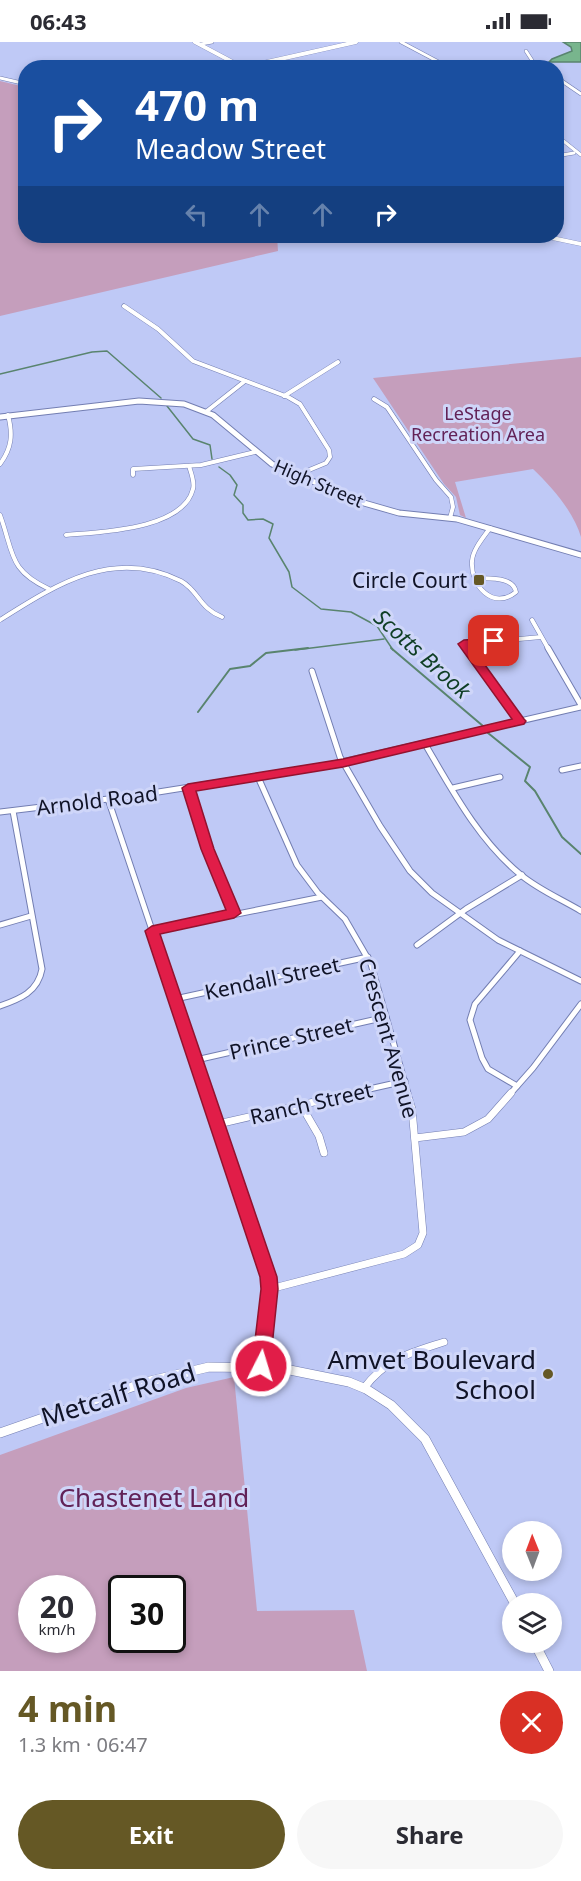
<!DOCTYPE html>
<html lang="en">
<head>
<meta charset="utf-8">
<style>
  body { margin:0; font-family:"Noto Sans",sans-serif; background:#f7f7f7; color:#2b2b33; height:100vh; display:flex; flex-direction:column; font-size:22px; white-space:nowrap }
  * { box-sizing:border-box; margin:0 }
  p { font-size:20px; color:#7c7c81 }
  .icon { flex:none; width:33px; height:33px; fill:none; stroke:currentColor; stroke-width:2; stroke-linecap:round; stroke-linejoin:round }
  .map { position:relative; height:1629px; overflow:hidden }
  .panel { display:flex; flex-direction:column; background:#fff; flex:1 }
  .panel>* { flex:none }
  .hud { position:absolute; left:18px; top:18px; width:546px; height:183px; border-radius:24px; box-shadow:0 3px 9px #0003; background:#1a4fa0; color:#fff; overflow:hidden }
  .needle { width:39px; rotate:359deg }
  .controls { position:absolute; left:502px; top:1479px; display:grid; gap:12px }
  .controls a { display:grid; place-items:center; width:60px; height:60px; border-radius:50%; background:#fff; box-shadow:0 3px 9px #0003; font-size:30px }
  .speed { position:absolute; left:18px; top:1533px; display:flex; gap:12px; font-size:30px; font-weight:700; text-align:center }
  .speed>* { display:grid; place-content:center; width:78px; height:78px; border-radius:50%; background:#fff; box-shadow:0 3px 9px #0003; line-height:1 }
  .speed small { font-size:15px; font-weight:400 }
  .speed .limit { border:3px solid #111; border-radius:9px; background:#fff; color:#111 }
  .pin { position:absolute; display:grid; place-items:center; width:51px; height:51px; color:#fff; margin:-26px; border-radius:12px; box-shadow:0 3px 9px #0006 }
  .me { position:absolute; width:66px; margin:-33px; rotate:5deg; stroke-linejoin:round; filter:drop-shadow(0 0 4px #0008) }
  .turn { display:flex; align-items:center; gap:21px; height:126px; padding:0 18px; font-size:27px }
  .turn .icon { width:78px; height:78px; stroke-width:2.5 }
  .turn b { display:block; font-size:42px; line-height:51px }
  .lanes { display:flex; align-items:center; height:57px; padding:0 18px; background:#0003; justify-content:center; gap:30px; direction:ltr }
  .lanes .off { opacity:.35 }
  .round { display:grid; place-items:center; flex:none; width:63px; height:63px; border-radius:32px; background:#f7f7f7 }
  .summary { display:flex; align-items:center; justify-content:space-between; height:102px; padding:0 18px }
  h1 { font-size:36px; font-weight:700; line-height:45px; color:#655825 }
  .action { display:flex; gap:12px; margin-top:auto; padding:12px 18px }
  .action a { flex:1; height:69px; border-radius:36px; background:#655825; color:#fff; font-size:24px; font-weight:700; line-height:69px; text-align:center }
  .action a+a { background:#f7f7f7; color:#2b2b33 }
  .status { display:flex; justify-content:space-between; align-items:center; height:42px; padding:0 30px; background:#fff; direction:ltr }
  .status svg { height:16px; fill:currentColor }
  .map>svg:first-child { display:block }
</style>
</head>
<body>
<div class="status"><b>06:43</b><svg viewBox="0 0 49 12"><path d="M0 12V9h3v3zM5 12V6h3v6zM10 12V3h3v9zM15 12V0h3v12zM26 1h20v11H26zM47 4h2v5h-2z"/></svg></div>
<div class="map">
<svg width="581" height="1629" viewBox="0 0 581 1629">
  <rect width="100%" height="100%" fill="#bfc9f6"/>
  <g fill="#c59ebc" fill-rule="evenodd">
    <polygon points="0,39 25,45 26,194 277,194 278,209 0,274"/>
    <path d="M581 315V495C574 470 551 444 533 427L455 440 466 476 460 473 456 455 444 442 373 336Z"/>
    <path d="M234 1335 257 1569 354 1568 367 1629H0V1413L186 1346ZM32 1546H82V1598H32ZM122 1546H172V1598H122Z"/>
  </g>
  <polygon fill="#78b58d" stroke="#59846e" stroke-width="1.5" points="563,0 581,0 581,20 549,20 552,17 572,9 571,5"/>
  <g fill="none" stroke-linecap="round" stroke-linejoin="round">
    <g stroke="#59846e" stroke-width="1.5">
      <polyline points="0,332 92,310 107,309 161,356"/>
      <polyline points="167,364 193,397 210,403 212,417"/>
      <polyline points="219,425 230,433 237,443 234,453 243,463 243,471 248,478 263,477 273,482 269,496 289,530 292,545 321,567 351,570 377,584 393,608"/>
      <polyline points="295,608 384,597"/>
    </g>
    <g stroke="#59846e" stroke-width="2">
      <polyline points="391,606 483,684"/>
      <polyline points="198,670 230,627 250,624 266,611 308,606"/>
      <polyline points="488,691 530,725 525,739 535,749 562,795 581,812"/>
    </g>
    <g stroke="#737eb2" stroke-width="4">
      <g id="minor-far3">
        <polyline points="401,0 450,26"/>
        <polyline points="201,2 212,0"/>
        <polyline points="526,9 537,26"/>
        <polyline points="271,20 280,26"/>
        <polyline points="556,35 581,52"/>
        <polyline points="0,36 26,42"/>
        <polyline points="556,93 581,113"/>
        <polyline points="556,114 574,111"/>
      </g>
    </g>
    <g stroke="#737eb2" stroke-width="5">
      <g id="minor-far2">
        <polyline points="124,264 158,287 193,319 288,355 300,362 329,408 330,415 326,421 297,433"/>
        <polyline points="284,354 338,320"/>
        <polyline points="374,357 387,365 436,438 451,455 453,465 450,476"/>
        <polyline points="207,369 245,339"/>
        <path d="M0 422C12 406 13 392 8 373"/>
        <polyline points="133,433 133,427 201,423 255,410"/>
        <path d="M0 473C14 511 8 528 49 547"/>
        <path d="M66 493C99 490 183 488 193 447 195 440 191 431 189 424"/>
        <path d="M476 536C489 537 513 534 516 550 493 569 470 543 472 519 473 507 483 496 490 486"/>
        <path d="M0 578C57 542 114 505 181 539 199 549 199 566 222 575"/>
        <polyline points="532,578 549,608"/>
        <polyline points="468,608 464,602 541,595"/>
      </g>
    </g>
    <g stroke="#737eb2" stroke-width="7">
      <g id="minor-far1">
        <polyline points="467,606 520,679"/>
        <polyline points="548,606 581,663"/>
        <polyline points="312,629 340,715 380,784 410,829 432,851 498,898 581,939"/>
        <path d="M425 702C452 748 479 799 521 833 539 848 561 857 581 869"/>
        <polyline points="562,728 581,724"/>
        <polyline points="258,735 297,823 318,851 345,877 371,922 408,1052"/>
        <polyline points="188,746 208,808 234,871"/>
        <polyline points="453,746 500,735"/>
        <polyline points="108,757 207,1052"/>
        <polyline points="0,770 133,754 329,723 581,665"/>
        <polyline points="0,883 31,874"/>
        <polyline points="152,889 322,855"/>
        <polyline points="417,903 466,867 522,833"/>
        <polyline points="175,957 368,915"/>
        <path d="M0 964C20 957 38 950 42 927L13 769"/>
        <polyline points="196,1018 386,975"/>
        <polyline points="517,1044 488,1027 482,1016 470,978 475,962 520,909"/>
        <polyline points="347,1052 405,1039"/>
        <polyline points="510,1052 533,1026 581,962"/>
      </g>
    </g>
    <g stroke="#737eb2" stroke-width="8">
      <g id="minor">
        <polyline points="206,1051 268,1235 270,1247 261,1324"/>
        <polyline points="301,1063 319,1094 324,1111"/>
        <polyline points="218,1082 353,1051"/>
        <polyline points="415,1096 464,1090 488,1077 511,1051"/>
        <polyline points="270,1247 404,1212 418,1203 423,1191 412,1067 407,1051"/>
        <path d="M364 1346C387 1316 410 1311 444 1300"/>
      </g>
    </g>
    <g stroke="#737eb2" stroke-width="4.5">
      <g id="tertiary-far2">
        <polyline points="195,0 242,25"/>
        <polyline points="240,26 356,0"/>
        <polyline points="543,194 581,202"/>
      </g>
    </g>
    <g stroke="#737eb2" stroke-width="7">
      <polyline id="tertiary-far1" points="0,375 139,359 184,362 213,373 272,422 364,461 399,471 457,477 581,513"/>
    </g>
    <g stroke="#737eb2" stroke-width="10">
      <g id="tertiary">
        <polyline points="0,1391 146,1340 209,1325 280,1326 349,1340 366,1347 391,1363 425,1397 515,1562"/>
        <polyline points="534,1600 549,1629"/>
      </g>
    </g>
    <use href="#minor-far3" stroke="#fff" stroke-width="3"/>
    <use href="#minor-far2" stroke="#fff" stroke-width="4"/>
    <use href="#minor-far1" stroke="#fff" stroke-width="5"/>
    <use href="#minor" stroke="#fff" stroke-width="7"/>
    <use href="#tertiary-far2" stroke="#fff" stroke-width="4"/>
    <use href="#tertiary-far1" stroke="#fff" stroke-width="5"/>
    <use href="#tertiary" stroke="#fff" stroke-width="9"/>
  </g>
  <polygon fill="#e11d48" stroke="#92132f" stroke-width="1.5" points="494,596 500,599 498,602 472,605 524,677 526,679 524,682 343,725 196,749 214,807 241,871 234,876 160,892 277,1235 278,1247 270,1324 267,1330 261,1332 255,1330 252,1324 261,1247 260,1235 145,889 152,884 226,868 201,807 182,746 188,742 343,717 512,677 458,602 464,598"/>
  <g fill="#655825" stroke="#cfd6f9" stroke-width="2">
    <rect x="473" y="532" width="12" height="12" rx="3"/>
    <circle cx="548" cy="1332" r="6"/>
  </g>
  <g text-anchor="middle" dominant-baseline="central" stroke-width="6" stroke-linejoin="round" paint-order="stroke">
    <g font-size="18" fill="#622257" stroke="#cfd6f9">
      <text x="478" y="371">LeStage<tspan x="478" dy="21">Recreation Area</tspan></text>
    </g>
    <g font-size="18" fill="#101327" stroke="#cfd6f9">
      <text transform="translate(319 441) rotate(23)">High Street</text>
    </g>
    <g font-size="21" fill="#101327" stroke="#cfd6f9" text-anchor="end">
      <text x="467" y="538">Circle Court</text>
    </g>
    <g font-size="21" fill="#101327" stroke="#cfd6f9">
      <text transform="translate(97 758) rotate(-7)">Arnold Road</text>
      <text transform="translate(272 936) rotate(-12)">Kendall Street</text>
      <text transform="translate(291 996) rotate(-13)">Prince Street</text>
      <text transform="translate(389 996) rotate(74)">Crescent Avenue</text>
      <text transform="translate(311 1061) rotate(-13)">Ranch Street</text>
    </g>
    <g font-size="22" font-style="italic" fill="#0e3e24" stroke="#cfd6f9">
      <text transform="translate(423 611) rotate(42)">Scotts Brook</text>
    </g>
    <g font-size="26" fill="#101327" stroke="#cfd6f9" text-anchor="end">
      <text x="536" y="1317">Amvet Boulevard<tspan x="536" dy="30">School</tspan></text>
    </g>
    <g font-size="26" fill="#101327" stroke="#cfd6f9">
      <text transform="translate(118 1352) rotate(-17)">Metcalf Road</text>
    </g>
    <g font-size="26" fill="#622257" stroke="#cfd6f9">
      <text x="154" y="1455">Chastenet Land</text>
    </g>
  </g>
</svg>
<div class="controls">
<a><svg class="needle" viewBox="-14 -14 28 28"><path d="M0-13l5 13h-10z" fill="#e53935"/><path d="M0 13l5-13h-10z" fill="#7c7c81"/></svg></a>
<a><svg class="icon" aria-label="layers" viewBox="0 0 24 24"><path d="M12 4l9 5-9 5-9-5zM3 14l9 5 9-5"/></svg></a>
</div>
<div class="speed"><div>20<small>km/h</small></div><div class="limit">30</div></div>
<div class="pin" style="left:494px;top:599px;background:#d93025"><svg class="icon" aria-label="arrive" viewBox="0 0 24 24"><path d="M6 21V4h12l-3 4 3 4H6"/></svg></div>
<svg class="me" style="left:261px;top:1324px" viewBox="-20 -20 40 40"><circle r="17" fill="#e11d48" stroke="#fff" stroke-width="3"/><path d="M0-11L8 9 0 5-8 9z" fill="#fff"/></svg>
<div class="hud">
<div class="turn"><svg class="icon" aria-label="right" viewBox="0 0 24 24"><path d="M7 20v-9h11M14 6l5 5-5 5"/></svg><div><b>470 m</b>Meadow Street</div></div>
<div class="lanes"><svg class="icon off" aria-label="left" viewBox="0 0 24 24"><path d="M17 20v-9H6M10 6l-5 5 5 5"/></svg><svg class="icon off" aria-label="ahead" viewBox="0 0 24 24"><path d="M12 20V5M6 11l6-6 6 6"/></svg><svg class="icon off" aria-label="ahead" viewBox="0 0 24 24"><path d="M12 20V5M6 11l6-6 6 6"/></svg><svg class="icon" aria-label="right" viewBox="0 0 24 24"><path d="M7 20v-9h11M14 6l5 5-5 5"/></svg></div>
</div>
</div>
<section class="panel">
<div class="summary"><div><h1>4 min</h1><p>1.3 km · 06:47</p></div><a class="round" style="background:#d93025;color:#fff"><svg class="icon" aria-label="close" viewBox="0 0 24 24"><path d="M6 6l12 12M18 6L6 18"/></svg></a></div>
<div class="action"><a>Exit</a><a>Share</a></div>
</section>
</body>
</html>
